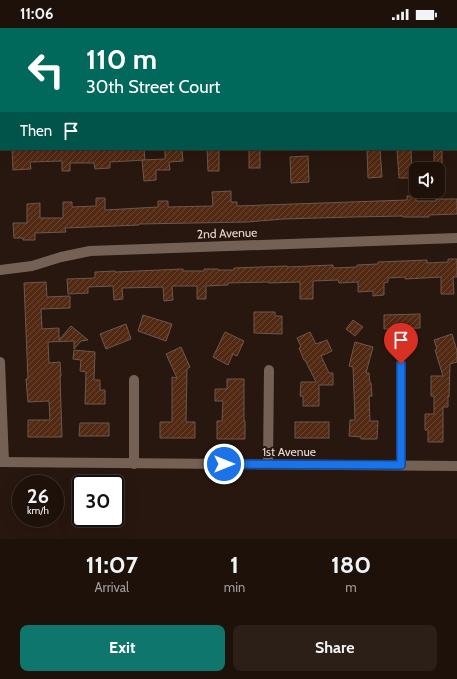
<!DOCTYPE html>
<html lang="en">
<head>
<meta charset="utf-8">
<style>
  body { margin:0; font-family:Cabin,sans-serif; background:#2b1f18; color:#f1f3f6; height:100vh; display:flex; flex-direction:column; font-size:15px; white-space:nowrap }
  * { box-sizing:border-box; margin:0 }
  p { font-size:13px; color:#a19d9c }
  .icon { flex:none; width:22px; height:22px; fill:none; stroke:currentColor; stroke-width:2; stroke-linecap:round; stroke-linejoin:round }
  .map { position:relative; height:511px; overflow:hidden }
  .drawer { display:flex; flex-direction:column; background:#1e110a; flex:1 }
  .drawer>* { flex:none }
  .banner { position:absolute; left:0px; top:0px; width:457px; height:122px; box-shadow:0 4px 16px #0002,0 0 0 1px #3c312b; background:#00695c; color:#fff; overflow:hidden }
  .buttons { position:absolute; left:409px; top:134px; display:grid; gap:8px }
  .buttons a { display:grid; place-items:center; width:36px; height:36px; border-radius:8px; background:#1e110a; box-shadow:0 4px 16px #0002,0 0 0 1px #3c312b; font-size:20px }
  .speed { position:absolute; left:12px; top:447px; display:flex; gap:8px; font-size:20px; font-weight:700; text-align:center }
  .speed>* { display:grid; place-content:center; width:52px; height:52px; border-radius:50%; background:#1e110a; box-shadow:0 4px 16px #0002,0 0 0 1px #3c312b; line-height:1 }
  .speed small { font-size:10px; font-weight:400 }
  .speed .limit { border:2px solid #111; border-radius:6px; background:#fff; color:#111 }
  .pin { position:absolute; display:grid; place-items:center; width:34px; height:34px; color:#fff; margin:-41px -17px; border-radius:50% 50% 50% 0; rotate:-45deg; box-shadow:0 0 4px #0007 }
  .pin .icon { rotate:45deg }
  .me { position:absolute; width:44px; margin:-22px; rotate:90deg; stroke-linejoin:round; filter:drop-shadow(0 0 3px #0008) }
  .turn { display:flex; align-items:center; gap:14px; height:84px; padding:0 20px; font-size:18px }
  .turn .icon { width:52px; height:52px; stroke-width:2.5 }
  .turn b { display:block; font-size:28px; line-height:34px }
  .then { display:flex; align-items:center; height:38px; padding:0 20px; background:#0003; gap:8px; font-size:15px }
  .eta { display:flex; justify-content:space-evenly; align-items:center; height:68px; text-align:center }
  .eta b { font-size:24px; font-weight:800; line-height:28px }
  .cta { display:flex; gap:8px; margin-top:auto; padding:8px 20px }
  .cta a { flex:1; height:46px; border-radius:8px; background:#0f766e; color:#fff; font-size:16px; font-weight:800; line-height:46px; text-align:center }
  .cta a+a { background:#2b1f18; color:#f1f3f6 }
  .status { display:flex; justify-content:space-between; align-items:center; height:28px; padding:0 20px; background:#1e110a; direction:ltr }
  .status svg { height:11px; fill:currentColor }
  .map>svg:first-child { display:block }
</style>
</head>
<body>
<div class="status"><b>11:06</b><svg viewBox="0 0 49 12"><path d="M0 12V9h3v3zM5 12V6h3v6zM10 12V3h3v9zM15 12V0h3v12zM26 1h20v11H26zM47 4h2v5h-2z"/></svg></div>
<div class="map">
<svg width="457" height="511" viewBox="0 0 457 511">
  <defs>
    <pattern id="building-hatch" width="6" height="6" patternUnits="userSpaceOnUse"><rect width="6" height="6" fill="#522912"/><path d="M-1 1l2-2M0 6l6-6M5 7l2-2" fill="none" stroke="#6b4734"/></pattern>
  </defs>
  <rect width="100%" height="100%" fill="#28170e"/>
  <g fill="url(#building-hatch)" stroke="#6c584e">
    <polygon points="12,121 144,121 145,132 110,134 110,140 95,141 94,135 70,135 70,143 62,143 62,133 30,134 31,141 13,142"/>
    <polygon points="165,121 182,121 183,133 169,134 170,142 156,142 156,152 144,153 142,132 165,131"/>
    <polygon points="207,121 219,121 219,143 208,143"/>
    <rect x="249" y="121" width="11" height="19"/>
    <polygon points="367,121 380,121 382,149 368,150"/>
    <polygon points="397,121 411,121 412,150 399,150"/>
    <polygon points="434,121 442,121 442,136 434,137"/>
    <polygon points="308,128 309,154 291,155 290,129"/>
    <polygon points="231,163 231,174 237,174 237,178 407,172 407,168 416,168 416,173 436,173 436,171 457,171 457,186 429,187 429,189 403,189 403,188 353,189 283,191 247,194 139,196 139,197 65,200 66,204 35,205 35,212 23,212 23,210 14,210 13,195 27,195 27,176 40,175 40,190 63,190 63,174 72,174 72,179 96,178 96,170 105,170 105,182 158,179 158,173 168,173 168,179 213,178 212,164"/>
    <polygon points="448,231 457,231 457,249 453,249 454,266 441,266 441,249 405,251 405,249 388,250 388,254 384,255 384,267 373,268 373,263 358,264 358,254 339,255 338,252 313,253 313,271 300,271 300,254 269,255 269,254 228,255 228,257 206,258 206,271 197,271 197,258 172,258 173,272 164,273 163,259 122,260 123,271 114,272 113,258 88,259 88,265 68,266 67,251 95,250 95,244 115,243 115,244 183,241 183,243 204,243 204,241 218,241 218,242 234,242 234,240 287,238 287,239 333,237 333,240 357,239 357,237 378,236 378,234 427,232 427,235 448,234"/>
    <polygon points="46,254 47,269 70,268 70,280 41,281 42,301 59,300 59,312 71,298 88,312 81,313 74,321 74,313 48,314 49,335 60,334 61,348 60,348 62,409 28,409 28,392 50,392 49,373 28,374 26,351 28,351 24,255"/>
    <polygon points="254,284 275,284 275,288 282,288 282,306 254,305"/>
    <polygon points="420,286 420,300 384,301 384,287"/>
    <polygon points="143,287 172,296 166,313 138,303"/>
    <polygon points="353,292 363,299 355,308 346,301"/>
    <polygon points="126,296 131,311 106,321 100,306"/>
    <polygon points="225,304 244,313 237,328 233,326 228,337 213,329"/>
    <polygon points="310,304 316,316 327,312 332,323 321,328 329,345 333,345 333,357 319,357 319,378 303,378 303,368 300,368 301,354 316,354 305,332 304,332 299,320 301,319 297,310"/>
    <polygon points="452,306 457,323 457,334 450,336 449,369 448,368 448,379 443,379 443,414 428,414 428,402 425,402 425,386 434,386 434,368 431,368 431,348 443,348 435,322 437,321 434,312"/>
    <polygon points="355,314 373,319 366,345 369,345 370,355 371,355 372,368 369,368 370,393 378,393 377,411 361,411 361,409 349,408 350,392 355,392 353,339 349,338"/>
    <polygon points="181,319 190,339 187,341 186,394 195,394 195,410 160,410 160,394 172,394 172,349 177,350 166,326"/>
    <polygon points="74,322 95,324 94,352 100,352 100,362 105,362 105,376 85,376 86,344 80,343 81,332 73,331"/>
    <polygon points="227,351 244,351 244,393 245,393 245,411 217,411 217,393 222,393 223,373 215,373 215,361 227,361"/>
    <rect x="295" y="394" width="34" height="16"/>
    <polygon points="80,395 109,395 109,408 79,408"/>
  </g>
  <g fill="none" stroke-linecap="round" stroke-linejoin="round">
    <g stroke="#756056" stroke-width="10">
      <polyline points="456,79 457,79"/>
      <polyline points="0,96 1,96"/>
      <polyline points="0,242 32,238 61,229 90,223 457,210"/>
      <polyline points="0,334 4,434"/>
      <polyline points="0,434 457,438"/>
      <polyline points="134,436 134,352"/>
      <polyline points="268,436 269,342"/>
      <polyline points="401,437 401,336"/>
    </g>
  </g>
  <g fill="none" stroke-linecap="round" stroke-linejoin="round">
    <g stroke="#114b97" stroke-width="10">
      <polyline id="route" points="224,436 401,437 401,336"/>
    </g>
    <use href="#route" stroke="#1a73e8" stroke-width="7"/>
  </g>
  <g text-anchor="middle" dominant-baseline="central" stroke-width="4" stroke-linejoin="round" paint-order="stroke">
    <g font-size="12" fill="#e7dbd5" stroke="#28170e">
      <text transform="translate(227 205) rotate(-2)">2nd Avenue</text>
      <text x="289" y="423">1st Avenue</text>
    </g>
  </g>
</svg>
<div class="buttons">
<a><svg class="icon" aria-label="sound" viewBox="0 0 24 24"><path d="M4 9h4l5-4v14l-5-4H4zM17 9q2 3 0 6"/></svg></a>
</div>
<div class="speed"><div>26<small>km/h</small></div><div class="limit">30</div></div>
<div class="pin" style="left:401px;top:336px;background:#d93025"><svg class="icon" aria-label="arrive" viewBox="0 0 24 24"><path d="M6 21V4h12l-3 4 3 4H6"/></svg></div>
<svg class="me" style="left:224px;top:436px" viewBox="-20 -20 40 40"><circle r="17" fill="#1a73e8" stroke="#fff" stroke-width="3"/><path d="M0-11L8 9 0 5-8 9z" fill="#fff"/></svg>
<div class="banner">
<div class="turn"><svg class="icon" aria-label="left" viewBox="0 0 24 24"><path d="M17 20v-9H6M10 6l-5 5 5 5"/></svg><div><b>110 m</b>30th Street Court</div></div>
<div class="then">Then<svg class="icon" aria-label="arrive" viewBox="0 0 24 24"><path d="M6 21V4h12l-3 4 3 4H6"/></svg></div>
</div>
</div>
<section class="drawer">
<div class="eta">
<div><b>11:07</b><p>Arrival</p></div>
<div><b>1</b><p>min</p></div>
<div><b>180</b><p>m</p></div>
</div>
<div class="cta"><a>Exit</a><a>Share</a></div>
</section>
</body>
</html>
